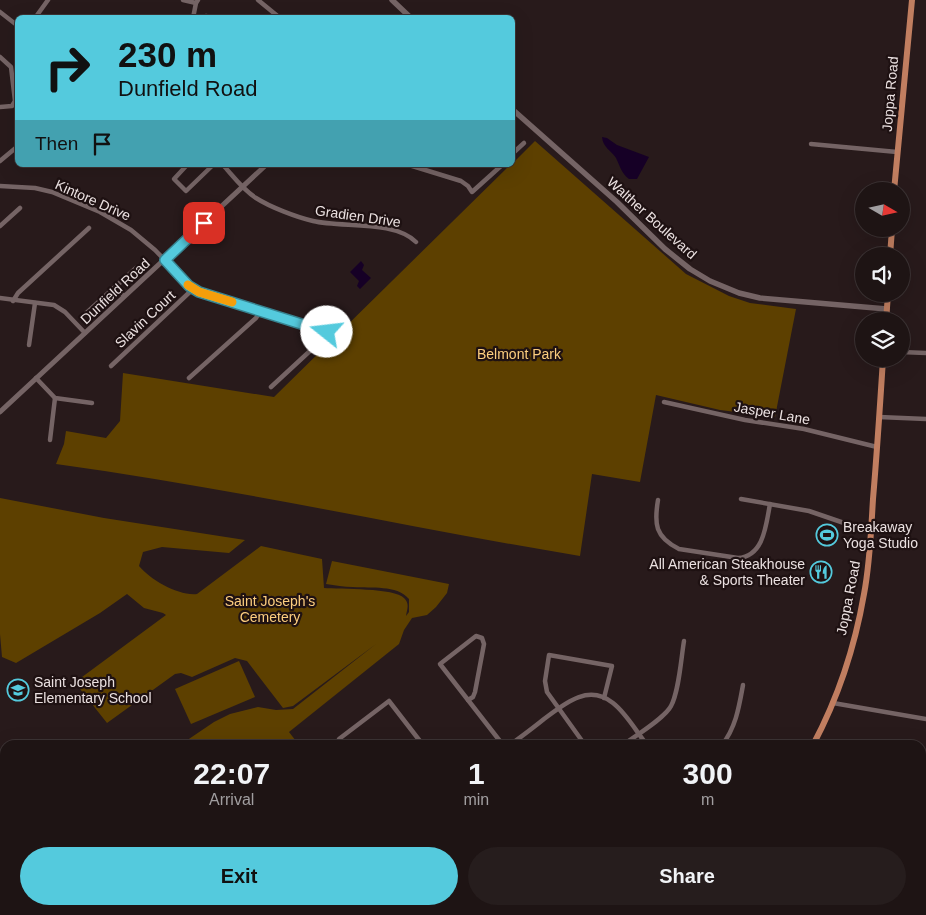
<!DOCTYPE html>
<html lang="en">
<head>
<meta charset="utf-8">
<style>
  body { margin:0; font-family:Helvetica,sans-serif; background:#261d1d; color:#f1f3f6; height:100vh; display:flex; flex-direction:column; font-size:19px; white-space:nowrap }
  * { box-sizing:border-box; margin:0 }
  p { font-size:16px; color:#a19ea0 }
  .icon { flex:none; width:28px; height:28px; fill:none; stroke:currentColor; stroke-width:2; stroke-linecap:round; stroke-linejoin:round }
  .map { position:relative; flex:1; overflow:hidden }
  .panel { position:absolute; left:0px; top:740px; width:926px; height:175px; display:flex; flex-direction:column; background:#1e1414; border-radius:15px 15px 0 0; box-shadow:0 5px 20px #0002,0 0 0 1px #3c3334 }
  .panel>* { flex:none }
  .guide { position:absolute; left:15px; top:15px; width:500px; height:152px; border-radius:8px; box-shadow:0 5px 20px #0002,0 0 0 1px #3c3334; background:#54cadd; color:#111; overflow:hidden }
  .needle { width:32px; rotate:99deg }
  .controls { position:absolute; left:855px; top:182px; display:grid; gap:10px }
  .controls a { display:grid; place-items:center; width:55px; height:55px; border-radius:50%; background:#1e1414; box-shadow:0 5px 20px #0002,0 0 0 1px #3c3334; font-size:25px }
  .pin { position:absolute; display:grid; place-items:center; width:42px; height:42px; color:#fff; margin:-21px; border-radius:10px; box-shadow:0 2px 8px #0006 }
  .me { position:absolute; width:55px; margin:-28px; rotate:286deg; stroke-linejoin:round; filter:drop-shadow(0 0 4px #0008) }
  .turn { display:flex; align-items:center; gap:18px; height:105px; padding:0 20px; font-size:22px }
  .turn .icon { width:65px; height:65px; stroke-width:2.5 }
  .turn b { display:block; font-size:35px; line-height:42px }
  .then { display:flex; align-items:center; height:48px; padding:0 20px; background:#0003; gap:10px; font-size:19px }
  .eta { display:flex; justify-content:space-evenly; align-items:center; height:85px; text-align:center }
  .eta b { font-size:30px; font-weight:700; line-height:35px }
  .action { display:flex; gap:10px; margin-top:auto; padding:10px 20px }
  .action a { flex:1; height:58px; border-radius:30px; background:#54cadd; color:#111; font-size:20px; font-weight:700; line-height:58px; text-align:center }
  .action a+a { background:#261d1d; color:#f1f3f6 }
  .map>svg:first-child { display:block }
</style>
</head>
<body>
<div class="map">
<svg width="926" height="915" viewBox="0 0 926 915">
  <rect width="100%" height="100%" fill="#281a1b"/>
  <g fill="#5d4000">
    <path d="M535 141 686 274 729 296 750 303 796 309 775 417 720 410 656 395 640 482 592 474 580 556C405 527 232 488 56 464L64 444 66 431 106 438 120 421 123 373 274 397 510 165H512L513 163Z"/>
    <path d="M0 498 104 518 245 540 229 553 162 547 143 552 139 566C151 580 178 596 197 594L261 546 322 559 324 588C340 589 395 588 404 598 410 604 407 609 406 616L409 612V599C396 584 372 589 353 587 344 587 335 585 326 584L332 561 449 584 447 593 436 607 427 615 412 618 404 630 399 644 289 732 299 745H180L214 722 230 714 258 707 276 710 293 709 376 644 293 706 283 708 247 661 235 658 192 677 181 673 175 674 107 723 76 684 78 680 166 615 163 613 144 608 127 594 100 613 16 663 2 657 0 634Z"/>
    <polygon points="239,661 255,697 191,724 175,689"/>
    <polygon points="926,824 926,915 844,915 850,910 921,910 921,828 924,828"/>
    <polygon points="102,910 260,910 264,915 106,915"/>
    <polygon points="579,910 609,910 611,915 561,915 579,911"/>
  </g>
  <g fill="#160026">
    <path d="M602 137 607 138 617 145 649 157 637 179H629C621 173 620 166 616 158 611 150 603 148 602 137Z"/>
    <polygon points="361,261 364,265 362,270 371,278 360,289 357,286 359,281 350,272"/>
  </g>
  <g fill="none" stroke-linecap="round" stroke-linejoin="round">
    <g stroke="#160026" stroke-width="2">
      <polyline points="921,886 926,882"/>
      <polyline points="921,900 926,898"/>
      <polyline points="890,915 901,910"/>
    </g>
    <g stroke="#756465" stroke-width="4.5">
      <polyline points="183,0 196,3"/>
      <polyline points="258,0 280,18"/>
      <polyline points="0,12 18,26"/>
      <polyline points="35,18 48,0"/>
      <polyline points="193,18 196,3 198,0"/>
      <polyline points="205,18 206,16 216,18"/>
      <polyline points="0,57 11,67 15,101 12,106 0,107"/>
      <polyline points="811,144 897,152"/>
      <polyline points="512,154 524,143"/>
      <polyline points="0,161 18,146"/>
      <polyline points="187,165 174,179 186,191 213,165"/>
      <path d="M223 165C233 176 243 190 256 198 270 207 296 217 313 221 342 228 394 220 416 242"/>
      <polyline points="409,165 461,181 468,186 472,192 502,165"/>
      <polyline points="0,186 35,188 52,192 100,212 131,230 155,250 193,289 327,333 324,338 271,387"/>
      <polyline points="0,226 20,208"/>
      <polyline points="116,286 124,296"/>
      <polyline points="0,298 54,305 65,312 85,333"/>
      <polyline points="13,301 18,293 89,228"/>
      <polyline points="83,316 136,268"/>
      <polyline points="29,345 35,303"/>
      <polyline points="901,352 926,353"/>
      <polyline points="111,366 193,289"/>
      <polyline points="36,378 55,398 92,403"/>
      <polyline points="189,378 256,318 260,312"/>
      <polyline points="664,402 745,420 804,429 877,447"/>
      <polyline points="879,417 926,419"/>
      <polyline points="50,440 55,398"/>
      <polyline points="741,499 809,511 847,524 871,528"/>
      <path d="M658 500C654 524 655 537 679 549L738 558C764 556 766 525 770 504"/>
      <polygon points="476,636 482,638 484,644 475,692 473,697 468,700 440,664"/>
      <polyline points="468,700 503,745"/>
      <polyline points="833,703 926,719"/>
      <polyline points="343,745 339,739 389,701 423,745"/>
      <path d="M510 745C522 736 533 728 544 719 564 704 588 683 613 703 626 713 636 731 647 745"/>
      <polyline points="585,745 547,692 545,681 549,655 612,666 604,698"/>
      <path d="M623 745C635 736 665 718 671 706 679 691 681 659 684 641"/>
      <path d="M722 745C736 727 739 707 743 685"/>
      <polyline points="303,910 307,915"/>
      <polyline points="442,910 443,915"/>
      <polyline points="544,910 545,915"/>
      <polyline points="11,915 20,910"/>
      <polyline points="362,915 367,910"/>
      <polyline points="796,915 799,910"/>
    </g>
    <polyline stroke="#756465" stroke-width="5" points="0,412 266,165"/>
    <g stroke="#756465" stroke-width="5.5">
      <polyline points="392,0 411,18"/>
      <polyline points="512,109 617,202 665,249 690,269 710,281 739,293 760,298 887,309"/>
    </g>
    <g stroke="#c17e60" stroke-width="6">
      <polyline points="894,191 912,0"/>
      <polyline points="890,256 892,229"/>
      <polyline points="886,321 888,294"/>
      <path d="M813 745C838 698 855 646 864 594 870 563 871 531 873 499 877 452 880 406 883 359"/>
      <polyline points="709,915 711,910"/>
    </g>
    <g stroke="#da865e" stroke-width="7">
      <polyline points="0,784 5,791"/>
      <polyline points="91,910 94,915"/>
    </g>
  </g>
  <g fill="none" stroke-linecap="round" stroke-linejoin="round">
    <g stroke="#378390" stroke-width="12">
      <polyline id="route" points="204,223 165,260 189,286 199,292 327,332"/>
    </g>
    <use href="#route" stroke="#54cadd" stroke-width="9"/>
    <polyline stroke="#f59e0b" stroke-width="9" points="188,285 199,292 232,302"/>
  </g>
  <defs>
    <g id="stadium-ring" transform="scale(1.125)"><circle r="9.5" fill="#1e1112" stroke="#54cadd" stroke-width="1.5"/><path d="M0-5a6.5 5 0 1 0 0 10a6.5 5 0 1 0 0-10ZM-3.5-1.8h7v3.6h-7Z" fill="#54cadd"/></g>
    <g id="restaurant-ring" transform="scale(1.125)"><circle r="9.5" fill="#1e1112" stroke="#54cadd" stroke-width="1.5"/><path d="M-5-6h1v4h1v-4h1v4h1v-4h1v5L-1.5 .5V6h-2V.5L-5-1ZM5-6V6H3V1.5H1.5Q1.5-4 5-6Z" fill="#54cadd"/></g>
    <g id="school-ring" transform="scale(1.125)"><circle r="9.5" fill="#1e1112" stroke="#54cadd" stroke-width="1.5"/><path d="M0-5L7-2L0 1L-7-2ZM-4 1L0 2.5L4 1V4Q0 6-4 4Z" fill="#54cadd"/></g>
  </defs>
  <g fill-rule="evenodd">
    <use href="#stadium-ring" x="827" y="535"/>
    <use href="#restaurant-ring" x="821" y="572"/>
    <use href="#school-ring" x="18" y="690"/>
  </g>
  <g text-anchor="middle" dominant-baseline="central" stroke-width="4.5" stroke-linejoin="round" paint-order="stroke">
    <g font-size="14" fill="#ebe1e1" stroke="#1e1112">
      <text transform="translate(890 94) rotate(-85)">Joppa Road</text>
      <text transform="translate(93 200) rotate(24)">Kintore Drive</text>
      <text transform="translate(358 216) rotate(8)">Gradien Drive</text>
      <text transform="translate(652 218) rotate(42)">Walther Boulevard</text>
      <text transform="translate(115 291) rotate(-43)">Dunfield Road</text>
      <text transform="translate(145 319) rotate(-43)">Slavin Court</text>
      <text transform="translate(772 413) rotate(10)">Jasper Lane</text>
      <text transform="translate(848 598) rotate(-79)">Joppa Road</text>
    </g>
    <g font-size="14" fill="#fdce7f" stroke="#1e1112">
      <text x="519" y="354">Belmont Park</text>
      <text x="270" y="601">Saint Joseph's<tspan x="270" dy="16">Cemetery</tspan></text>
    </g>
    <g font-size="14" fill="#ebe1e1" stroke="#1e1112" text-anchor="start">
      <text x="843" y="527">Breakaway<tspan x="843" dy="16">Yoga Studio</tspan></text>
      <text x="805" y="564" text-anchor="end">All American Steakhouse<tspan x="805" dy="16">&amp; Sports Theater</tspan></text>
      <text x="34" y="682">Saint Joseph<tspan x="34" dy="16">Elementary School</tspan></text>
    </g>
  </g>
</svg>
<div class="controls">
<a><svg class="needle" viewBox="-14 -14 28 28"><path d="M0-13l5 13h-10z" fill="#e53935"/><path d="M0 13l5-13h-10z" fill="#a19ea0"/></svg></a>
<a><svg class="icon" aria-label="sound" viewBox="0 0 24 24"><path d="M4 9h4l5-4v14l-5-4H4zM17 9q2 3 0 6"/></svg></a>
<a><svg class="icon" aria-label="layers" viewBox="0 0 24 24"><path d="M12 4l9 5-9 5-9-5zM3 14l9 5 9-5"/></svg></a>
</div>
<div class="pin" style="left:204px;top:223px;background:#d93025"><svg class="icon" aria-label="arrive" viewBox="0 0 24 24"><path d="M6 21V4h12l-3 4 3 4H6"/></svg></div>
<svg class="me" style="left:327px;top:332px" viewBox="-20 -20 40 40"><circle r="19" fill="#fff"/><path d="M0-13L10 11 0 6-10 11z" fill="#54cadd"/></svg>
<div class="guide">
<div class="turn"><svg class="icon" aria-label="right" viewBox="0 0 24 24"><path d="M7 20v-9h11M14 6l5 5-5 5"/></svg><div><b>230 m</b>Dunfield Road</div></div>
<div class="then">Then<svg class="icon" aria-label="arrive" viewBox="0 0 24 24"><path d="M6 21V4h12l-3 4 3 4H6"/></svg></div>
</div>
<section class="panel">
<div class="eta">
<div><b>22:07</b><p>Arrival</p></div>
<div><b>1</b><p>min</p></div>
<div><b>300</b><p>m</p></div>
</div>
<div class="action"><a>Exit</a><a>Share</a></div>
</section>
</div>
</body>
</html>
